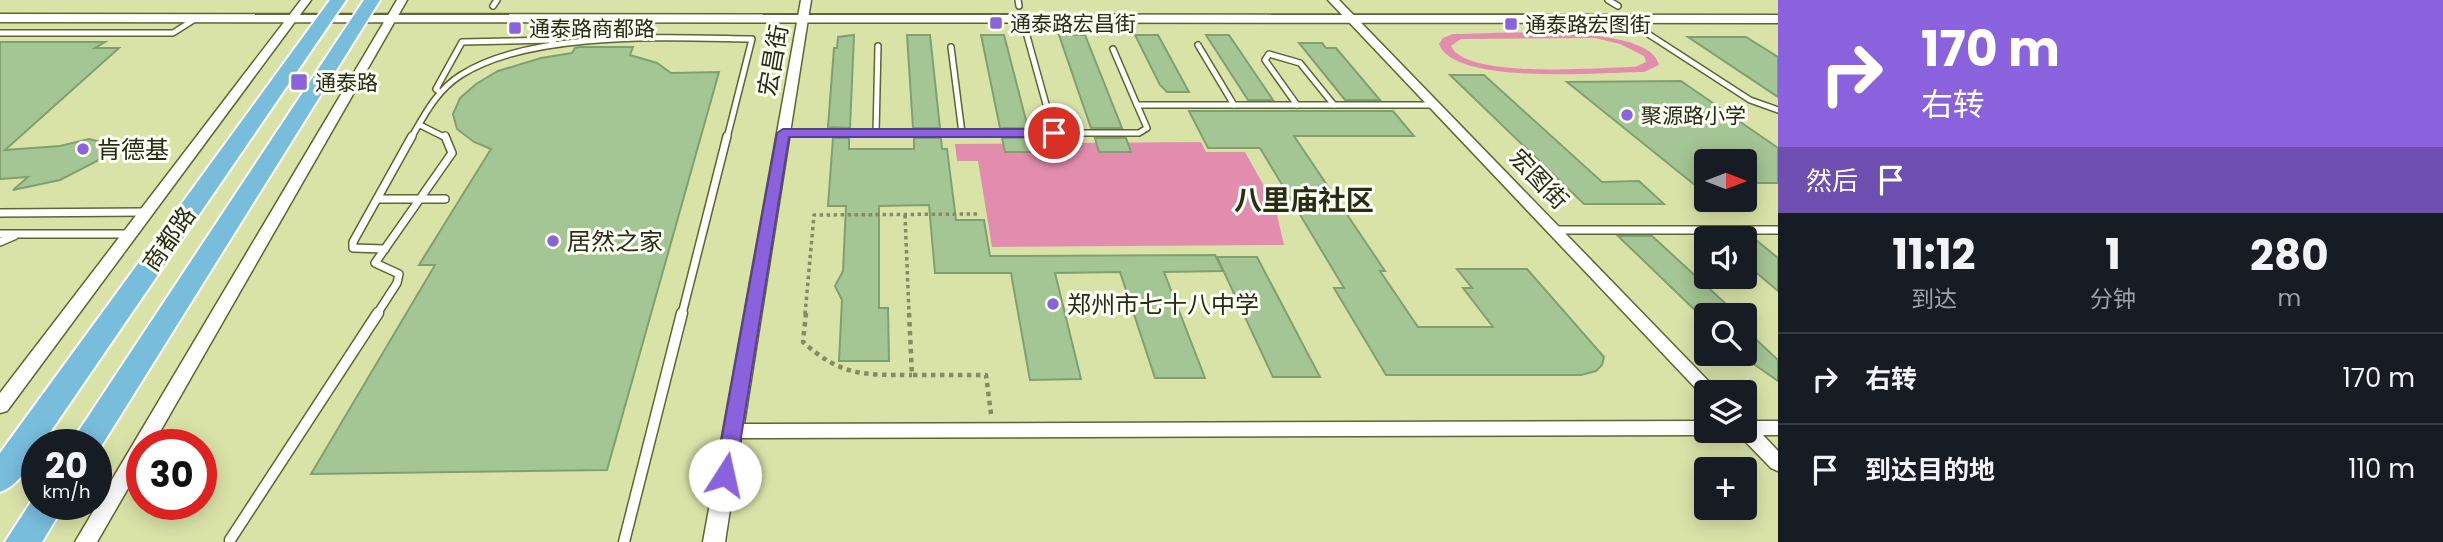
<!DOCTYPE html>
<html lang="zh">
<head>
<meta charset="utf-8">
<style>
  body { margin:0; font-family:Poppins,"Noto Sans SC",sans-serif; background:#20242c; color:#f1f3f6; height:100vh; display:flex; flex-direction:column; font-size:26px; white-space:nowrap }
  * { box-sizing:border-box; margin:0 }
  p { font-size:23px; color:#9ea1a6 }
  .icon { flex:none; width:38px; height:38px; fill:none; stroke:currentColor; stroke-width:2; stroke-linecap:round; stroke-linejoin:round }
  .map { position:relative; flex:1; overflow:hidden }
  .sheet { display:flex; flex-direction:column; background:#171b24; width:665px }
  .sheet>* { flex:none }
  .hud { background:#8a62dd; color:#fff; overflow:hidden }
  .needle { width:46px; rotate:90deg }
  .tools { position:absolute; left:1694px; top:149px; display:grid; gap:14px }
  .tools a { display:grid; place-items:center; width:63px; height:63px; border-radius:7px; background:#171b24; box-shadow:0 4px 18px #0003; font-size:35px }
  .speed { position:absolute; left:21px; top:429px; display:flex; gap:14px; font-size:35px; font-weight:700; text-align:center }
  .speed>* { display:grid; place-content:center; width:91px; height:91px; border-radius:50%; background:#171b24; box-shadow:0 4px 18px #0003; line-height:1 }
  .speed small { font-size:18px; font-weight:400 }
  .speed .limit { border:10px solid #d22; background:#fff; color:#111 }
  .pin { position:absolute; display:grid; place-items:center; width:60px; height:60px; color:#fff; margin:-30px; border:4px solid #fff; border-radius:50%; box-shadow:0 2px 7px #0007 }
  .me { position:absolute; width:77px; margin:-38px; rotate:10deg; stroke-linejoin:round; filter:drop-shadow(0 0 5px #0008) }
  .turn { display:flex; align-items:center; gap:24px; height:147px; padding:0 28px; font-size:32px }
  .turn .icon { width:91px; height:91px; stroke-width:2.5 }
  .turn b { display:block; font-size:49px; line-height:60px }
  .then { display:flex; align-items:center; height:66px; padding:0 28px; background:#0003; gap:14px; font-size:26px }
  .eta { display:flex; justify-content:space-evenly; align-items:center; height:119px; text-align:center }
  .eta b { font-size:42px; font-weight:700; line-height:49px }
  ul { padding:0; list-style:none }
  li { display:flex; align-items:center; gap:21px; height:91px; padding:0 28px; border-top:2px solid #363941 }
  li div { flex:1 }
  li b { display:block; font-size:26px }
  li em { font-style:normal }
  main { display:flex; flex:1; min-height:0 }
  .map>svg:first-child { display:block }
</style>
</head>
<body>
<main>
<div class="map">
<svg width="1778" height="542" viewBox="0 0 1778 542">
  <rect width="100%" height="100%" fill="#d9e3a8"/>
  <g fill="#e38dae" fill-rule="evenodd">
    <path d="M1453 34C1489 34 1651 22 1659 65L1644 72C1605 72 1454 86 1439 44L1443 38ZM1595 38 1620 44 1644 56 1646 62 1635 67C1600 67 1467 80 1451 46L1461 39Z"/>
    <polygon points="1201,142 1206,152 1245,152 1275,206 1284,245 992,247 978,161 957,161 955,144"/>
  </g>
  <g fill="#a4c594" stroke="#80a070" stroke-width="2">
    <polygon points="854,35 850,128 828,127 834,48 837,48 838,37"/>
    <polygon points="907,35 930,35 940,128 913,128"/>
    <polygon points="981,35 1004,35 1028,128 1000,128"/>
    <polygon points="1059,35 1085,35 1122,128 1091,128"/>
    <polygon points="1135,35 1158,35 1189,92 1167,92 1160,85"/>
    <polygon points="1206,35 1229,35 1273,100 1248,100"/>
    <polygon points="1688,37 1746,37 1778,57 1778,97"/>
    <polygon points="0,42 105,42 95,48 119,48 5,150 60,146 89,139 101,142 107,148 97,161 60,180 13,190 28,177 0,179"/>
    <polygon points="1299,43 1322,43 1326,48 1336,48 1380,100 1345,100"/>
    <polygon points="580,47 633,47 630,55 657,63 671,73 719,72 607,470 311,474 435,265 419,265 491,149 474,142 457,129 453,114 460,98 476,84 498,71 541,58 572,53 575,48"/>
    <polygon points="1450,75 1484,75 1602,182 1639,181 1664,204 1584,204"/>
    <polygon points="1681,81 1778,148 1778,183 1745,183 1745,161 1706,161 1706,194 1567,82"/>
    <polygon points="1189,111 1393,111 1414,136 1294,136 1385,271 1380,271 1418,327 1493,327 1463,288 1472,288 1457,269 1527,269 1604,357 1602,365 1596,371 1581,375 1386,375 1334,288 1344,288 1260,148 1208,148"/>
    <polygon points="833,138 849,138 849,149 914,149 914,138 941,138 942,149 947,149 956,220 984,220 990,256 1215,255 1223,271 1164,272 1205,378 1155,378 1120,272 1055,273 1081,379 1030,380 1011,273 935,273 929,205 879,206 879,308 888,308 889,361 839,361 842,300 835,286 843,271 846,206 828,206"/>
    <polygon points="1002,138 1031,138 1035,152 1005,152"/>
    <polygon points="1095,138 1126,138 1131,152 1099,152"/>
    <polygon points="1618,236 1652,236 1738,315 1700,315"/>
    <polygon points="1745,240 1756,240 1778,258 1778,291 1745,263"/>
    <polygon points="1217,257 1257,257 1320,377 1273,377"/>
    <polygon points="1745,329 1778,360 1778,381 1745,358"/>
  </g>
  <g fill="none" stroke-linecap="round" stroke-linejoin="round">
    <g stroke="#5e652e" stroke-width="8">
      <g id="lane-far2">
        <polyline points="1018,0 1019,6"/>
        <polyline points="1608,0 1618,6"/>
        <polyline points="493,6 497,0"/>
        <polyline points="1022,18 1054,133"/>
        <polyline points="1625,19 1750,100 1778,110"/>
        <polyline points="0,33 173,33 195,19"/>
        <polyline points="552,43 568,19"/>
        <polyline points="1198,45 1234,105"/>
        <polyline points="951,47 962,133"/>
        <polyline points="1113,49 1137,105"/>
        <polyline points="440,92 436,89 462,42 554,40"/>
        <polyline points="1297,105 1265,60 1269,54 1300,63 1334,105"/>
        <polyline points="420,125 446,138"/>
        <polyline points="783,133 1139,133 1147,128 1137,105 1434,105"/>
        <polyline points="876,133 878,46"/>
        <path d="M411 138C425 114 437 90 461 75 532 30 670 38 752 39L727 138"/>
      </g>
    </g>
    <g stroke="#5e652e" stroke-width="10">
      <g id="lane-far1">
        <polyline points="378,199 445,199"/>
        <polyline points="0,213 146,212"/>
        <polyline points="1554,230 1778,230"/>
        <polyline points="0,234 130,234"/>
        <polyline points="0,242 14,236"/>
        <polyline points="385,249 353,248 353,242 412,136"/>
        <polyline points="377,314 397,283 399,274 375,263 452,153 445,136"/>
        <polyline points="682,314 727,136"/>
      </g>
    </g>
    <g stroke="#5e652e" stroke-width="13">
      <g id="lane">
        <polyline points="230,540 378,313"/>
        <polyline points="624,542 682,313"/>
      </g>
    </g>
    <g stroke="#5e652e" stroke-width="3">
      <g id="street">
        <polygon points="301,0 311,0 7,411 0,413 0,393"/>
        <polygon points="397,0 407,0 153,444 142,444 142,464 97,542 75,542"/>
        <polygon points="801,0 811,0 744,424 1706,421 1706,430 1714,430 1706,435 741,438 725,542 703,542"/>
        <polygon points="1328,0 1339,0 1719,392 1706,392 1706,397 1704,397"/>
        <polygon points="1745,421 1778,421 1778,435 1763,435 1778,451 1778,471 1771,468 1738,434 1736,430 1745,430"/>
      </g>
    </g>
    <g stroke="#5e652e" stroke-width="3">
      <polygon id="secondary" points="0,14 1778,15 1778,23 0,22"/>
    </g>
    <g stroke="#fff" stroke-width="4">
      <g id="primary">
        <path d="M330 0H346L42 444H37C37 462 16 487 0 492V453Z"/>
        <polygon points="364,0 380,0 97,453 96,444 70,444"/>
        <polygon points="36,494 37,504 65,504 42,542 5,542"/>
      </g>
    </g>
    <g stroke="#858b62" stroke-width="3.5" stroke-dasharray="3.5 3.5" stroke-linecap="butt">
      <polyline points="905,215 909,314"/>
      <polyline points="805,314 814,215 977,214"/>
    </g>
    <g stroke="#858b62" stroke-width="4.5" stroke-dasharray="4.5 4.5" stroke-linecap="butt">
      <path d="M806 313 803 342C841 376 863 375 912 375"/>
      <polyline points="909,313 912,375 986,375 991,414"/>
    </g>
    <use href="#lane-far2" stroke="#fff" stroke-width="5"/>
    <use href="#lane-far1" stroke="#fff" stroke-width="7"/>
    <use href="#lane" stroke="#fff" stroke-width="10"/>
    <use href="#street" fill="#fff" fill-rule="evenodd"/>
    <use href="#secondary" fill="#fff" fill-rule="evenodd"/>
    <use href="#primary" fill="#79bddd" fill-rule="evenodd"/>
  </g>
  <polygon fill="#8a62dd" stroke="#5a4090" stroke-width="2" points="783,129 1054,129 1060,133 1054,137 789,137 735,475 732,481 718,481 715,475 777,133"/>
  <g fill="#8a62dd" stroke="#fcfff3" stroke-width="2.5">
    <rect x="989" y="16" width="14" height="14" rx="3.5"/>
    <rect x="1504" y="17" width="14" height="14" rx="3.5"/>
    <rect x="508" y="21" width="14" height="14" rx="3.5"/>
    <rect x="290" y="73" width="18" height="18" rx="3.5"/>
    <circle cx="1627" cy="115" r="7"/>
    <circle cx="83" cy="149" r="7"/>
    <circle cx="553" cy="241" r="7"/>
    <circle cx="1053" cy="304" r="7"/>
  </g>
  <g text-anchor="middle" dominant-baseline="central" stroke-width="6" stroke-linejoin="round" paint-order="stroke">
    <g font-size="21" fill="#2a2d16" stroke="#fcfff3" text-anchor="start">
      <text x="1010" y="23">通泰路宏昌街</text>
      <text x="1525" y="24">通泰路宏图街</text>
      <text x="529" y="28">通泰路商都路</text>
      <text x="315" y="82">通泰路</text>
      <text x="1641" y="115">聚源路小学</text>
    </g>
    <g font-size="24" fill="#2a2d16" stroke="#fcfff3">
      <text transform="translate(773 60) rotate(-80)">宏昌街</text>
      <text transform="translate(1539 179) rotate(46)">宏图街</text>
      <text transform="translate(169 239) rotate(-55)">商都路</text>
    </g>
    <g font-size="24" fill="#2a2d16" stroke="#fcfff3" text-anchor="start">
      <text x="97" y="149">肯德基</text>
      <text x="567" y="241">居然之家</text>
      <text x="1067" y="304">郑州市七十八中学</text>
    </g>
    <g font-size="28" font-weight="bold" fill="#2a2d16" stroke="#fcfff3">
      <text x="1304" y="200">八里庙社区</text>
    </g>
  </g>
</svg>
<div class="tools">
<a><svg class="needle" viewBox="-14 -14 28 28"><path d="M0-13l5 13h-10z" fill="#e53935"/><path d="M0 13l5-13h-10z" fill="#9ea1a6"/></svg></a>
<a><svg class="icon" aria-label="sound" viewBox="0 0 24 24"><path d="M4 9h4l5-4v14l-5-4H4zM17 9q2 3 0 6"/></svg></a>
<a><svg class="icon" aria-label="search" viewBox="0 0 24 24"><circle cx="10" cy="10" r="6"/><path d="M15 15l6 6"/></svg></a>
<a><svg class="icon" aria-label="layers" viewBox="0 0 24 24"><path d="M12 4l9 5-9 5-9-5zM3 14l9 5 9-5"/></svg></a>
<a>+</a>
</div>
<div class="speed"><div>20<small>km/h</small></div><div class="limit">30</div></div>
<div class="pin" style="left:1054px;top:133px;background:#d93025"><svg class="icon" aria-label="arrive" viewBox="0 0 24 24"><path d="M6 21V4h12l-3 4 3 4H6"/></svg></div>
<svg class="me" style="left:725px;top:475px" viewBox="-20 -20 40 40"><circle r="19" fill="#fff"/><path d="M0-13L10 11 0 6-10 11z" fill="#8a62dd"/></svg>
</div>
<section class="sheet">
<div class="hud">
<div class="turn"><svg class="icon" aria-label="right" viewBox="0 0 24 24"><path d="M7 20v-9h11M14 6l5 5-5 5"/></svg><div><b>170 m</b>右转</div></div>
<div class="then">然后<svg class="icon" aria-label="arrive" viewBox="0 0 24 24"><path d="M6 21V4h12l-3 4 3 4H6"/></svg></div>
</div>
<div class="eta">
<div><b>11:12</b><p>到达</p></div>
<div><b>1</b><p>分钟</p></div>
<div><b>280</b><p>m</p></div>
</div>
<ul>
<li><svg class="icon" aria-label="right" viewBox="0 0 24 24"><path d="M7 20v-9h11M14 6l5 5-5 5"/></svg><div><b>右转</b></div><em>170 m</em></li>
<li><svg class="icon" aria-label="arrive" viewBox="0 0 24 24"><path d="M6 21V4h12l-3 4 3 4H6"/></svg><div><b>到达目的地</b></div><em>110 m</em></li>
</ul>
</section>
</main>
</body>
</html>
